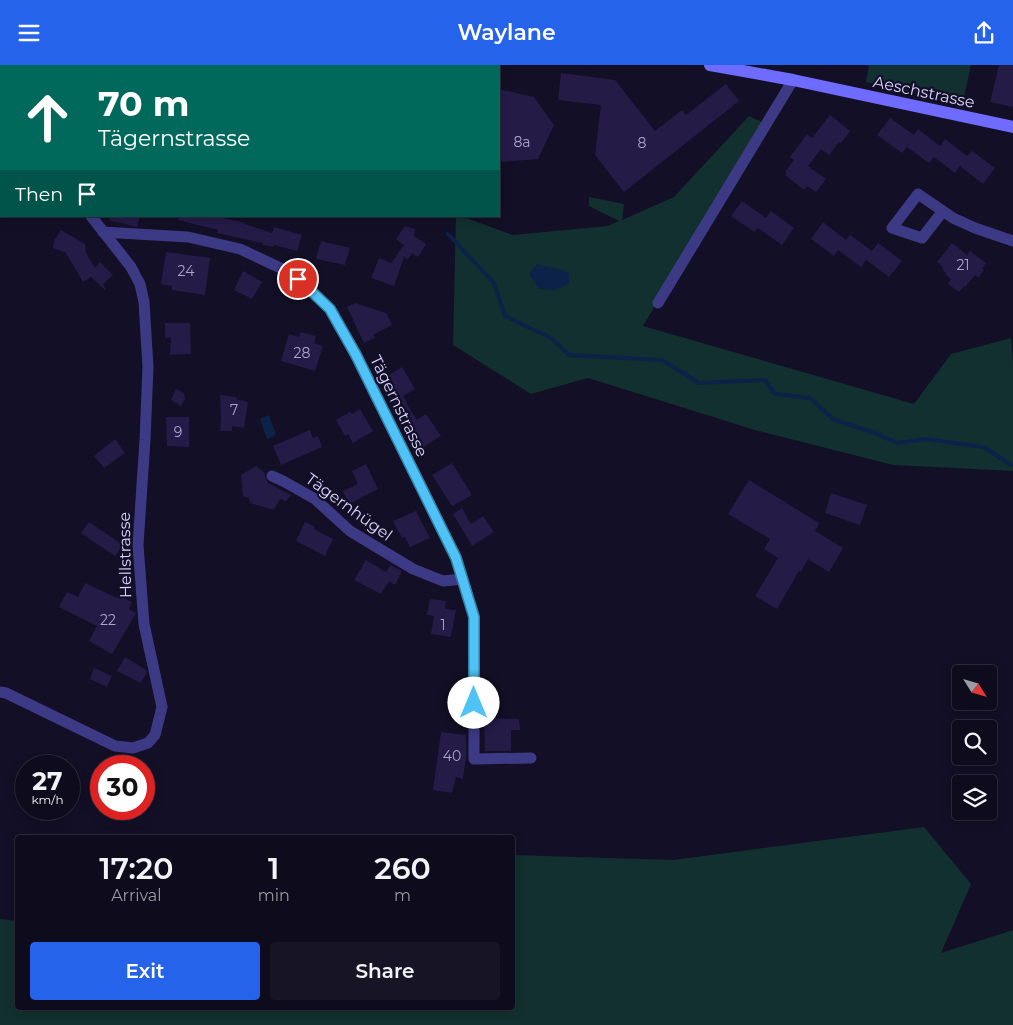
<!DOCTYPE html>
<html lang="en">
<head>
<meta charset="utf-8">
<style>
  body { margin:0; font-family:Montserrat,sans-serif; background:#171425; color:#f1f3f6; height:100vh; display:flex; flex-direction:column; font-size:19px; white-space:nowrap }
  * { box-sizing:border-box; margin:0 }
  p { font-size:16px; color:#9b9ba3 }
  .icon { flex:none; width:28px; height:28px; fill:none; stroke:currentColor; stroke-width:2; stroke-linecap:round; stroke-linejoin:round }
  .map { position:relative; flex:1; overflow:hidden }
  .sheet { position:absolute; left:15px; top:770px; width:500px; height:175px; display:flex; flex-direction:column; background:#0e0b1c; border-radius:5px; box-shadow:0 2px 12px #0003,0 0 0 1px #2e2b3b }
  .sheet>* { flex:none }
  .banner { position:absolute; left:0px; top:0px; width:500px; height:152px; box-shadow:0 2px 12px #0003,0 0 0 1px #2e2b3b; background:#00695c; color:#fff; overflow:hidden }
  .needle { width:32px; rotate:127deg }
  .tools { position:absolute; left:952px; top:600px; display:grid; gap:10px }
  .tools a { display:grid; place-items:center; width:45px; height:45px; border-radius:5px; background:#0e0b1c; box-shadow:0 2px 12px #0003,0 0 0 1px #2e2b3b; font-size:25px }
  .speed { position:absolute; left:15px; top:690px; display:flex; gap:10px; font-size:25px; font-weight:700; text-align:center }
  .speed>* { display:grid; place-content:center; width:65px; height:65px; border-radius:50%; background:#0e0b1c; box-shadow:0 2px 12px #0003,0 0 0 1px #2e2b3b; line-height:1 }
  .speed small { font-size:12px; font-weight:400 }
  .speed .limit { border:8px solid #d22; background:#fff; color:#111 }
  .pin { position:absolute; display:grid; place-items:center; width:42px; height:42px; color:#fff; margin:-21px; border:2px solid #fff; border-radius:50%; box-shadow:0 1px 5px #0007 }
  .me { position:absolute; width:55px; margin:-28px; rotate:0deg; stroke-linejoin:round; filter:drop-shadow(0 0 4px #0008) }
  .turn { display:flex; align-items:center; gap:18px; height:105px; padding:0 15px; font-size:22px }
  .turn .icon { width:65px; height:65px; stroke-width:2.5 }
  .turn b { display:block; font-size:35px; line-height:42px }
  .then { display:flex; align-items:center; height:48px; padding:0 15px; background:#0003; gap:10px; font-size:19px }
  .eta { display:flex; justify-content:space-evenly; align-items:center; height:85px; text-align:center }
  .eta b { font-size:30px; font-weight:600; line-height:35px }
  .action { display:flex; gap:10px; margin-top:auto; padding:10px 15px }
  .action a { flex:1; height:58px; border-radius:5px; background:#2563eb; color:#fff; font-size:20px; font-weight:600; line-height:58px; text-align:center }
  .action a+a { background:#171425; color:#f1f3f6 }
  header { display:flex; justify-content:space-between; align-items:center; height:65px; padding:0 15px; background:#2563eb; color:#fff; font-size:22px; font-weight:600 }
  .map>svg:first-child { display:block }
</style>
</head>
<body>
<header><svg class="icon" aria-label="menu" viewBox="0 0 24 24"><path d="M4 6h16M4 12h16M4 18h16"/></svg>Waylane<svg class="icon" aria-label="share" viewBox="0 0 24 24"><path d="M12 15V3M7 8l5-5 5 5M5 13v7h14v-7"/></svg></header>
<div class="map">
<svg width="1013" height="960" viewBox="0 0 1013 960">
  <rect width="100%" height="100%" fill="#130f26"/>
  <g fill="#12302f">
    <polygon points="869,0 971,0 963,37 866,17"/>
    <polygon points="749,51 764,58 643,261 914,339 951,289 1011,273 1013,298 1013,406 893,400 755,365 588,313 531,329 453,280 456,151 461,151 513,170 608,161 619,156 589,141 589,132 624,139 622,155 674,132"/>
    <polygon points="924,762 971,819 941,888 1013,865 1013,960 0,960 0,854 17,856 18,942 512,942 513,790 673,795"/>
  </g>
  <g fill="#0c2248">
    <polygon points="537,199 569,207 569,218 556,225 539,224 529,209"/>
    <polygon points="269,350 276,370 267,374 260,354"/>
  </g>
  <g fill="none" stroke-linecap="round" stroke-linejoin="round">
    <polyline stroke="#0c2248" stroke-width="4" points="448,169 494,218 505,251 551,273 569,290 662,295 699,318 765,315 775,329 810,333 833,354 877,369 897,378 926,374 984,382 1011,400"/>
  </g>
  <g fill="#241b47">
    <polygon points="999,0 1013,0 1013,42 990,37"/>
    <polygon points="561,8 615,15 655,66 682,45 686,50 726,19 739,36 624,127 595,90 601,40 558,35"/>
    <polygon points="499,24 534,32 554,60 538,94 503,97 499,93"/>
    <polygon points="830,50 850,66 841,78 839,77 829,90 821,84 808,101 826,114 816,127 807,121 804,125 785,110 787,109 785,107 794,95 790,92 807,69 812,73"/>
    <polygon points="890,53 914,70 918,64 940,81 945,74 967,91 972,86 995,103 983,119 960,101 955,108 934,92 929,98 907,82 902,88 877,70"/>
    <polygon points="742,136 766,153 771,146 794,163 782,180 758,163 754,167 731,151"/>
    <polygon points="110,151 140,151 137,162 109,155"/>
    <polygon points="179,151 215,151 245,158 245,159 272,168 274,162 302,170 297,186 274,180 273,182 263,180 263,178 217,168 218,165 178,155"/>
    <polygon points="823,157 846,175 850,170 872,186 878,178 902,196 889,212 866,195 861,202 838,185 834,191 811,174"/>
    <polygon points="405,161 415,164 414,171 426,179 418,192 412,188 408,194 404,192 394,221 371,213 379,193 391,198 404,180 396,174"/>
    <polygon points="61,165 85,179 86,188 95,203 100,197 113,210 103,219 106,225 105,225 91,212 83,217 66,188 53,183 54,176"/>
    <polygon points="321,176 350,183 345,200 316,194"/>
    <polygon points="952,178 967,190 970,186 986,198 982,204 984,205 978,213 975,210 965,222 964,221 959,227 948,219 951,214 945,209 946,208 942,204 943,202 937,197"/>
    <polygon points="166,187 210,193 205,230 172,225 172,221 161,219"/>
    <polygon points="243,206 262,217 252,234 234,225"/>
    <polygon points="355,238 386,248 392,260 373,270 375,273 364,278 347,242"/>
    <polygon points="165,258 190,258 191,289 170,290 171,272 165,273"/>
    <polygon points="300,267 316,271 314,278 323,281 315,306 281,296 289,269 299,272"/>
    <polygon points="402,302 415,324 403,331 407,337 406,338 417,355 426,349 441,371 422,383 392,336 395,334 390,325 393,323 386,312"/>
    <polygon points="176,324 184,328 185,334 181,341 171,335"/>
    <polygon points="220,330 237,332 236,334 248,337 244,363 232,361 232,366 220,366 221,353"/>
    <polygon points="360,344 373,366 353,378 348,369 345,371 336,355 350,347 352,349"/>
    <polygon points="166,352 189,352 189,382 167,381"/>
    <polygon points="310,365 313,373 318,371 322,382 281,400 273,381"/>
    <polygon points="115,374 125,388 104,403 94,391"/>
    <polygon points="452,398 472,430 452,441 432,410"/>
    <polygon points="366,399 378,424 349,439 343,426 358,419 352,406"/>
    <polygon points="256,401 265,408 265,412 268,418 291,430 286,436 280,434 274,445 250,438 249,433 243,431 241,410"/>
    <polygon points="749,415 819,458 815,466 843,483 829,507 808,494 801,507 799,506 777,544 755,531 778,493 764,484 770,474 728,449"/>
    <polygon points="831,428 867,440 860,460 825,448"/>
    <polygon points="462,443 471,459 483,451 494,467 472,481 453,449"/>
    <polygon points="416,446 430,473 410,482 405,472 402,473 393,456"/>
    <polygon points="89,457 123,480 115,491 81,468"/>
    <polygon points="305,457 315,462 314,464 333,474 325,491 296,476"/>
    <polygon points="366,495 386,507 390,500 402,506 395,520 389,516 381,529 354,515"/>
    <polygon points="85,518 117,533 118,530 132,537 129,544 136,548 112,589 89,576 97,561 59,542 67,527 78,532"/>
    <polygon points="430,534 446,536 445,544 456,545 451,572 431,569 434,551 427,550"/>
    <polygon points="125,592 146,605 147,607 141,618 117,606"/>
    <polygon points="94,603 112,611 107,622 90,614"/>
    <polygon points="484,653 519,654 520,665 511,665 511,686 485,686"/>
    <polygon points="441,667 466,670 466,692 463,714 456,712 452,728 433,725"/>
  </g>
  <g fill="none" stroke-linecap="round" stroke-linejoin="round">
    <g stroke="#3d3a85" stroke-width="11">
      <polyline points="189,1 190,0"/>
      <polyline points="0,120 1,121"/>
      <polyline points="943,146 922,173 892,163 918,129 953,153 975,163 1013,176"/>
      <polyline points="103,167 188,172 240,184 289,207 307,222 330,244 356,290 456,493 474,552 474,694 531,693"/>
      <polyline points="658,238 793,15"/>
      <polyline points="272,411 283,416 315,434 350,466 413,504 443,516 463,514"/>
      <polyline points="0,627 6,628 115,681 133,683 148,678 155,670 162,642 144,559 138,480 145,375 148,302 144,237 140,219 131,202 91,151"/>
    </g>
    <polyline stroke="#6f6bff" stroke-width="12" points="710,0 793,15 1013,62"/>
  </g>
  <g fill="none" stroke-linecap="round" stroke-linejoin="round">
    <g stroke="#337fa1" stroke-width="12">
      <polyline id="route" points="298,214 307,222 330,244 356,290 456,493 474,552 474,638"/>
    </g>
    <use href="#route" stroke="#4fc3f7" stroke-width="9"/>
  </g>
  <g text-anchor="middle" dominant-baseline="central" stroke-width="4.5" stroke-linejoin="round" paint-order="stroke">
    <g font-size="14" fill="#aca6d1">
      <text x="522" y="77">8a</text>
      <text x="642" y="78">8</text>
      <text x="963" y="200">21</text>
      <text x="186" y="206">24</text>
      <text x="302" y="288">28</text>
      <text x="234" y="345">7</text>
      <text x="178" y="367">9</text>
      <text x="108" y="555">22</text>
      <text x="443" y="560">1</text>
      <text x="452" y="691">40</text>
    </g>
    <g font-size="16" fill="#d9d4ff" stroke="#130f26">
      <text transform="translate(924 27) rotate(12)">Aeschstrasse</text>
      <text transform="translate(399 341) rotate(64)">Tägernstrasse</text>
      <text transform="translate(349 442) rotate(36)">Tägernhügel</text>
      <text transform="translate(125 490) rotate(-91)">Hellstrasse</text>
    </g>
  </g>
</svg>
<div class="tools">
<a><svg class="needle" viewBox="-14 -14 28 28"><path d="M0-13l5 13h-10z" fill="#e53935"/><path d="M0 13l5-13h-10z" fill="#9b9ba3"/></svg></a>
<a><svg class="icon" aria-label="search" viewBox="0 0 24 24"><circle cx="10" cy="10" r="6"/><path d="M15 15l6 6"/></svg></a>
<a><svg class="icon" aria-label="layers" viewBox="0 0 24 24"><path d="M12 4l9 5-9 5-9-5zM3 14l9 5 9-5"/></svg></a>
</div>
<div class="speed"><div>27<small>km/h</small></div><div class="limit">30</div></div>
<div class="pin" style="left:298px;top:214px;background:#d93025"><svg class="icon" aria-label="arrive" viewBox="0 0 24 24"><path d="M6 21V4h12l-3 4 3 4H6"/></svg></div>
<svg class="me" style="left:474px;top:638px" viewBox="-20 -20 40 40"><circle r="19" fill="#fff"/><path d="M0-13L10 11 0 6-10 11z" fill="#4fc3f7"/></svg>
<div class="banner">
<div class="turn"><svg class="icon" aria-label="ahead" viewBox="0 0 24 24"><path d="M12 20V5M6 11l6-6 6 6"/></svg><div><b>70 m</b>Tägernstrasse</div></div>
<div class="then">Then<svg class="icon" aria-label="arrive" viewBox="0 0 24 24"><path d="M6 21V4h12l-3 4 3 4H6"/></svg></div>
</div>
<section class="sheet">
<div class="eta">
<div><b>17:20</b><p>Arrival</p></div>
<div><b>1</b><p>min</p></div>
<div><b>260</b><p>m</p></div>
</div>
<div class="action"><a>Exit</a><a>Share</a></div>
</section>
</div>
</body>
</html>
